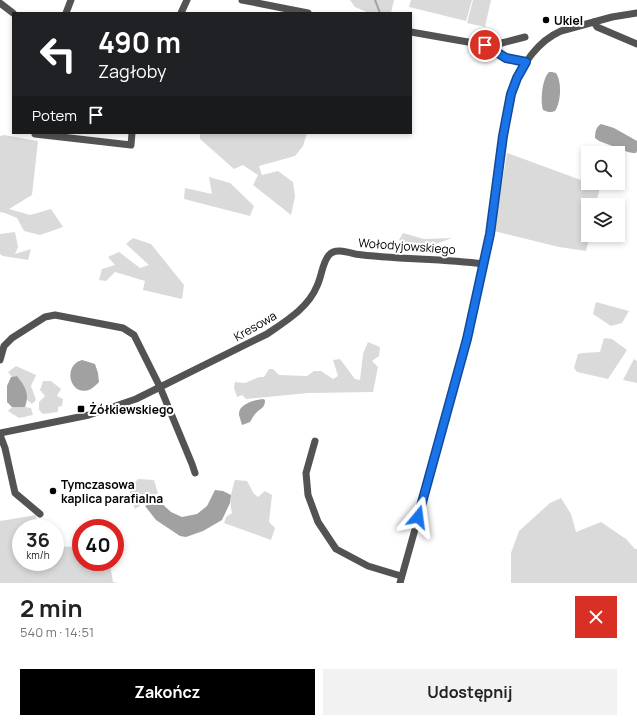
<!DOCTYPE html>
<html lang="pl">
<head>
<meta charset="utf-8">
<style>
  body { margin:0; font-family:Manrope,sans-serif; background:#f2f2f2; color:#222; height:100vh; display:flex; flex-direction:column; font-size:15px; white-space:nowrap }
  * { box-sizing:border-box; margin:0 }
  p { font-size:13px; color:#767676 }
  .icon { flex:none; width:22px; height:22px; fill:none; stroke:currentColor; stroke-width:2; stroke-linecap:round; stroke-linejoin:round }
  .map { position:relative; height:583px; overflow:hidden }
  .sheet { display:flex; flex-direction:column; background:#fff; flex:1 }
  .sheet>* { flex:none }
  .guide { position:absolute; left:12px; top:12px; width:400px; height:122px; border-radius:0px; box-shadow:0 2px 6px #0003; background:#202124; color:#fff; overflow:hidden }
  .fabs { position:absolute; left:581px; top:146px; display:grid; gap:8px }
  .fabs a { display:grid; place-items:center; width:44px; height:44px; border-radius:0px; background:#fff; box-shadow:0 2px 6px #0003; font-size:20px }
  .speed { position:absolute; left:12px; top:519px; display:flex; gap:8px; font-size:20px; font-weight:700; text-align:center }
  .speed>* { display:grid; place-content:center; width:52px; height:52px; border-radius:50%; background:#fff; box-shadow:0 2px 6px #0003; line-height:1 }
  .speed small { font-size:10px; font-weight:400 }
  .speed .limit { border:6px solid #d22; background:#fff; color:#111 }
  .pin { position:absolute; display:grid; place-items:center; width:34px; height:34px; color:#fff; margin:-17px; border:2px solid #fff; border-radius:50%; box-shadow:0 1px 4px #0007 }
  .me { position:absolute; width:44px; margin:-22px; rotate:16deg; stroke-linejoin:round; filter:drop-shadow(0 0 3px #0008) }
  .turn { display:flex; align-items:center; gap:14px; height:84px; padding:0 20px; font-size:18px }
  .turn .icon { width:52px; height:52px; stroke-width:2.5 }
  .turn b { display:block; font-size:28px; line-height:34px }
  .then { display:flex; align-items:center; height:38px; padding:0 20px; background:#0003; gap:8px; font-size:15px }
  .round { display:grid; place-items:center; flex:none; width:42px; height:42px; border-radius:0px; background:#f2f2f2 }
  .summary { display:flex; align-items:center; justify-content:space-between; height:68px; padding:0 20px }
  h1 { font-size:24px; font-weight:700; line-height:30px }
  .primary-button { display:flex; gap:8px; margin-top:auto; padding:8px 20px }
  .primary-button a { flex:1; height:46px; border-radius:0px; background:#000; color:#fff; font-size:16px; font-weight:700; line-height:46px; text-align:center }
  .primary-button a+a { background:#f2f2f2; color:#222 }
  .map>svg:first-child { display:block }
</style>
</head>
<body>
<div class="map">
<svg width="637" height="583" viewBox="0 0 637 583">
  <rect width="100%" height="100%" fill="#fff"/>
  <g fill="#dadada">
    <polygon points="350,0 394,0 391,13 369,13 355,7"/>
    <polygon points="411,0 472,0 466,21 409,7"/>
    <polygon points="473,0 491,0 485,27 467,23"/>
    <polygon points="200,133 307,133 303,146 295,156 259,166 262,175 278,171 293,182 295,196 291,215 253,185 258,175 243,165 234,169 200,139"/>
    <polygon points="4,135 38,141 32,195 9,209 30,215 51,209 63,227 40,235 24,231 17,218 5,213 0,212 0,136"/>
    <polygon points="507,153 600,187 596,205 588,205 588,235 590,235 586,251 559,247 494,231"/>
    <polygon points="209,177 230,183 254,206 250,216 184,199 185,188 212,194"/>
    <polygon points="15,232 18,247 15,254 31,249 28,260 3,256 0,254 0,234"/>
    <polygon points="403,233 424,239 452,238 422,249 399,240"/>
    <polygon points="133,238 151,244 184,285 182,299 143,290 145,281 115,272 106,281 99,280 102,269 115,265 108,257 119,252 140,268 149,265 126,244"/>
    <polygon points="596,302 629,311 622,323 611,326 593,314"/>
    <polygon points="604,338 612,339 627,350 608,379 577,372 574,368 578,354 583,353 600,352"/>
    <polygon points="368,342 380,347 379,356 372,361 378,367 373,392 308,393 246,399 242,395 237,397 234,388 235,382 245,383 259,377 264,377 269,369 273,369 279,375 307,376 314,371 321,371 333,379 338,376 333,360 340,359 355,379 360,380 363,354"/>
    <polygon points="634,359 637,361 637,383 623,380"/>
    <polygon points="16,366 36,375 31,386 36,400 32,404 27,400 24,386 17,376 12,377 8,372"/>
    <polygon points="43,381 51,381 61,389 57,396 63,399 62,406 58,407 58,412 43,414 39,410 39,402 45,396 40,390"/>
    <polygon points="12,407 25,407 31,408 33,415 19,418 8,411"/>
    <polygon points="138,479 154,480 158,493 135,509 130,496 130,488"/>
    <path d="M235 480 247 481 254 494 258 497 265 491 272 495 269 522 275 528 271 540 224 523 226 517 232 513C229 499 231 494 235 480Z"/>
    <polygon points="561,498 571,514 576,532 601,522 626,539 635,549 637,549 637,583 511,583 511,553 519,531 550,503"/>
    <polygon points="36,515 37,528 21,528 21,562 55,562 55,546 77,547 81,549 81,562 112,562 111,570 113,582 118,583 0,583 0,521"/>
  </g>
  <g fill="#a1a1a1">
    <path d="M549 72H552L556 73C562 82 561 102 555 111 551 113 547 112 543 110 540 101 542 79 549 72Z"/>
    <path d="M601 124 614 128 637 141V151L636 153H633L628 152 599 141 595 138C595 132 596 127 601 124Z"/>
    <path d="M82 360 95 364 98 373 99 382C97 384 94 387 91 389 71 399 61 366 82 360Z"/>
    <path d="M17 376C25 386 30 394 25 407H12L7 402V386L11 377Z"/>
    <path d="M263 399 265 400C265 408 261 408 256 413 253 416 252 419 250 422L242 425C241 422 240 418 239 415 238 404 254 400 263 399Z"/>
    <polygon points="215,490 223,491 231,495 230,503 222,520 203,531 186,537 180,536 156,520 145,506 155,501 159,501 171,512 182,517 197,514 207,506"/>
  </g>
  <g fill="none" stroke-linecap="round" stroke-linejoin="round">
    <polyline stroke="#a1a1a1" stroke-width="2" points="375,0 380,13"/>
    <g stroke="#535353" stroke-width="7">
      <polyline points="242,0 308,13"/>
      <polyline points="0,3 13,13"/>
      <polyline points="66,13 71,0"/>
      <polyline points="181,13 187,0"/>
      <polyline points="594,22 597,27 637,44"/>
      <polyline points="411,32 485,45 494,45 525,37"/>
      <polyline points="486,45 507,58 526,62"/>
      <polyline points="35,134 131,145 132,133"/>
      <polyline points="0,360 4,346 12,338 45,317 55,315 123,328 134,335 160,387 192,464 195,473"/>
      <path d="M0 433 89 415 136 399 267 334C286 321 308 308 317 286 322 276 322 263 329 255 335 248 347 252 355 254 398 260 441 258 483 264"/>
      <polyline points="0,435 5,448 15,493 40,514"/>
      <polyline points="315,441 306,473 308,495 318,522 336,549 368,566 401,576"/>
      <path d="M400 583C432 468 466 353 489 236 496 200 499 164 505 128 507 114 509 100 514 87 522 64 538 41 561 31L612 17 637 13"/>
    </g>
  </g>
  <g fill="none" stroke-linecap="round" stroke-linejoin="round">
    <g stroke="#114b97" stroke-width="10">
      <polyline id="route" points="418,517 467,339 490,234 503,136 511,94 517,78 526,62 506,58 485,45"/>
    </g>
    <use href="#route" stroke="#1a73e8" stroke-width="7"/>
  </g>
  <g fill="#000" stroke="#fff" stroke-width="1.5">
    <circle cx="546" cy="20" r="4"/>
    <rect x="77" y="405" width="8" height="8" rx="2"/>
    <circle cx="53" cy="491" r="4"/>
  </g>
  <g text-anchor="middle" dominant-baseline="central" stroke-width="4" stroke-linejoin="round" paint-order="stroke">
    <g font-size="12" font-weight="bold" fill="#000" stroke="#fff" text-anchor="start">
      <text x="554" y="20">Ukiel</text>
      <text x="89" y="409">Żółkiewskiego</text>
      <text x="61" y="484">Tymczasowa<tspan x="61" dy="14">kaplica parafialna</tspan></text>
    </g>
    <g font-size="12" fill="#000" stroke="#fff">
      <text transform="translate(407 246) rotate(4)">Wołodyjowskiego</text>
      <text transform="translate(255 326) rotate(-30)">Kresowa</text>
    </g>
  </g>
</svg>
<div class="fabs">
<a><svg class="icon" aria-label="search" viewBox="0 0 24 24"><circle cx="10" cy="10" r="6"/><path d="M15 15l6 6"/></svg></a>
<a><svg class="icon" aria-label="layers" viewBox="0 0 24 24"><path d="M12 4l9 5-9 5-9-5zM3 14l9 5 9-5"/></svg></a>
</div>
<div class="speed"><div>36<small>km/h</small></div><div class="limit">40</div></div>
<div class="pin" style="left:485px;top:45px;background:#d93025"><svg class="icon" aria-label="arrive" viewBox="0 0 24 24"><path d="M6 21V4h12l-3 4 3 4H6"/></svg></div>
<svg class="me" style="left:418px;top:517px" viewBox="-20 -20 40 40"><path d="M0-17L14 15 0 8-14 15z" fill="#1a73e8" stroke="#fff" stroke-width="4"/></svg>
<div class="guide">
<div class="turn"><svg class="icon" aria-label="left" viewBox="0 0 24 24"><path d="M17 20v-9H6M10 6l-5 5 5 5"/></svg><div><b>490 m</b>Zagłoby</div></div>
<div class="then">Potem<svg class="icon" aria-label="arrive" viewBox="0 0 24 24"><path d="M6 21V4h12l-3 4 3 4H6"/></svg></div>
</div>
</div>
<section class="sheet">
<div class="summary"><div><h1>2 min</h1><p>540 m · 14:51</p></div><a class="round" style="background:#d93025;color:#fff"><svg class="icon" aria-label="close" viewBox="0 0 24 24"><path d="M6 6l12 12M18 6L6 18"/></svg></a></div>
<div class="primary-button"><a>Zakończ</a><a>Udostępnij</a></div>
</section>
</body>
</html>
